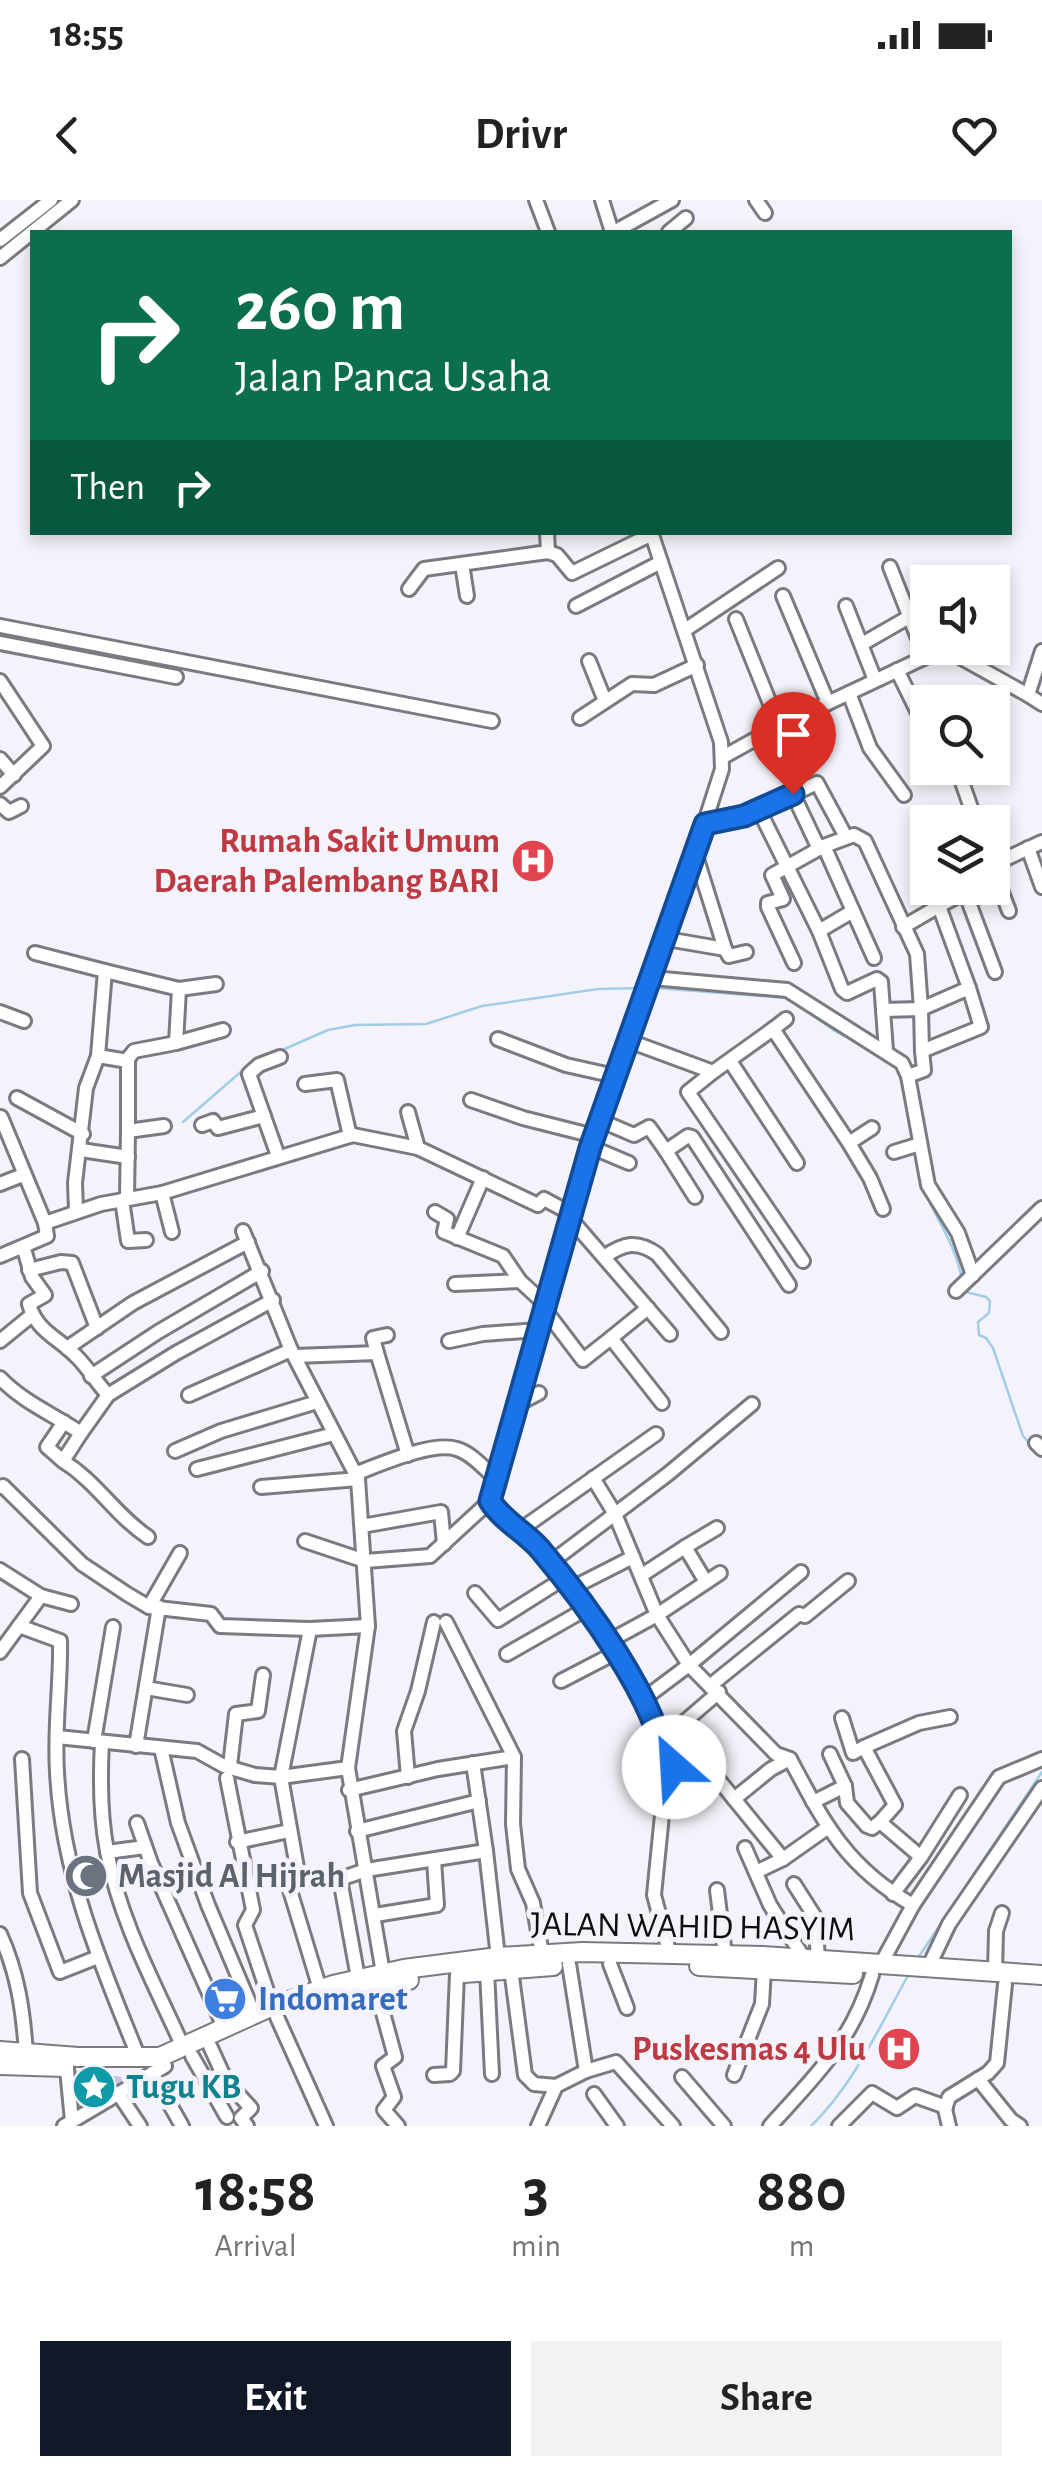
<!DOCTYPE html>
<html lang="en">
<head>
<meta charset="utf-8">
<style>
  body { margin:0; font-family:"Alegreya Sans",sans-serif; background:#f2f2f2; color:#222; height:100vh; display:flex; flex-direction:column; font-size:38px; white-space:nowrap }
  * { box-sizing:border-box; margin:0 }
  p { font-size:32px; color:#767676 }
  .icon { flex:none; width:55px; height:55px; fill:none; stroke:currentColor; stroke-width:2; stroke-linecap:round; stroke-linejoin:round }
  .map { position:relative; height:1926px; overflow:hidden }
  .details { display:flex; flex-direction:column; background:#fff; flex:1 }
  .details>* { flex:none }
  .hud { position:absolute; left:30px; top:30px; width:982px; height:305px; border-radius:0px; box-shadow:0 5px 15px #0003; background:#0b6e4f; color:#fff; overflow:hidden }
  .fabs { position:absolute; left:910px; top:365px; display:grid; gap:20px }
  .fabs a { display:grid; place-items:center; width:100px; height:100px; border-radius:0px; background:#fff; box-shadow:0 5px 15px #0003; font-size:50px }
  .pin { position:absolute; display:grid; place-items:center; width:85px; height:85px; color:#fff; margin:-102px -42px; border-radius:50% 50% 50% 0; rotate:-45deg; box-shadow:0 0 10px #0007 }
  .pin .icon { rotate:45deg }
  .me { position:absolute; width:110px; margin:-55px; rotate:334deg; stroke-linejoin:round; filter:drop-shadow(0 0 8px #0008) }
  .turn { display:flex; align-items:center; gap:35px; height:210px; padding:0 40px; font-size:45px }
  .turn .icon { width:130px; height:130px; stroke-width:2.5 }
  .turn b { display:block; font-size:70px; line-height:85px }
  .then { display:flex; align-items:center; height:95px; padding:0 40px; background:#0003; gap:20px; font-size:38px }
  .eta { display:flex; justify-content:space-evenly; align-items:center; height:170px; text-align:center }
  .eta b { font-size:60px; font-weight:700; line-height:70px }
  .action { display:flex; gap:20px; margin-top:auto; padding:20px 40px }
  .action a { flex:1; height:115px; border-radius:0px; background:#111827; color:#fff; font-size:40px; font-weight:700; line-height:115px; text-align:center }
  .action a+a { background:#f2f2f2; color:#222 }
  .status { display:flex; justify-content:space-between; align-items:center; height:70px; padding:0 50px; background:#fff; direction:ltr }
  .status svg { height:28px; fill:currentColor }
  header { display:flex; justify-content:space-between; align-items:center; height:130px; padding:0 40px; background:#fff; font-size:45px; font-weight:700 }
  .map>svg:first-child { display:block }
</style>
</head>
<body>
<div class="status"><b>18:55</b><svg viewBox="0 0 49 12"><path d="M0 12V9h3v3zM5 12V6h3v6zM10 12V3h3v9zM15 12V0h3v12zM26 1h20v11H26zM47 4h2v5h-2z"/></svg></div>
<header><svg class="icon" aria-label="back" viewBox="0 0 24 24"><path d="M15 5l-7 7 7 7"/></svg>Drivr<svg class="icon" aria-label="heart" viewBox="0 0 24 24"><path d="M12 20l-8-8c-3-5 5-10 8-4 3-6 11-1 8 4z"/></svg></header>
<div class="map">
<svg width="1042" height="1926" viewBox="0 0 1042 1926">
  <rect width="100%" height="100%" fill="#f4f3fb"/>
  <polygon fill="#c7c4e9" points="76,1871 131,1878 80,1910"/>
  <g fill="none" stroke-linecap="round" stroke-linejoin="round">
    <g stroke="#a1cde7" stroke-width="2.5">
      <polyline points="656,788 788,798 835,831 863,846"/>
      <polyline points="280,851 328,830 355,825 426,824 482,806 598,789 643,788"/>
      <polyline points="883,858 897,868"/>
      <polyline points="183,922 250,864"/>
      <path d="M918 963C923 1007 954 1033 962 1080"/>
      <polyline points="966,1092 986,1097 990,1101 989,1113 978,1122 979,1135 986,1138 993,1148 1023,1236 1032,1246"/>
      <polyline points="918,1758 1042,1572"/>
      <path d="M811 1926C854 1885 880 1825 909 1774"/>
    </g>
    <g stroke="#7a7a81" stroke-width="18">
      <g id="minor">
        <polyline points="536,0 548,32"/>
        <polyline points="602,0 612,32"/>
        <polyline points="756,0 765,13"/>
        <polyline points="614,32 672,0"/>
        <polyline points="669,32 686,18"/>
        <polyline points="0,40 51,0"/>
        <polyline points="0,58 72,0"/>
        <polyline points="651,332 721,542 722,569 670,731 601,916 570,1013 490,1301 539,1349 611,1440 657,1534 666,1575 654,1695 670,1755"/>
        <polyline points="548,352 557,355 572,373 652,334"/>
        <polyline points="462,364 467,396"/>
        <polyline points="890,367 925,456"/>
        <polyline points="409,389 424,369 548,352 547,332"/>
        <polyline points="783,396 828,503"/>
        <polyline points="576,406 661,362"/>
        <polyline points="846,406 875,480"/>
        <polyline points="736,419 779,526"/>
        <polyline points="0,426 492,521"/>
        <polyline points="685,430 778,368"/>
        <polyline points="0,443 176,477"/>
        <polyline points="862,444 909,417"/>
        <polyline points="589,461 605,501"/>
        <polyline points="971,462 977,448"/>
        <polyline points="897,470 928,533"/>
        <polyline points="0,481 43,546 0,587"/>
        <polyline points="849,493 870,548 904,595"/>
        <polyline points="1028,495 1042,504"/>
        <polyline points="580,518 632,484 654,485 697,465"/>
        <polyline points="723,557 779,526 932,454 958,456 1028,495 1042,451"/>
        <polyline points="0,559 14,575"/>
        <polyline points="957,568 976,622"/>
        <polyline points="793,594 819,649"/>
        <polyline points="0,604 9,612 21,606"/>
        <polyline points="759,610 819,731 842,789 847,793 877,779 881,782 886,851"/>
        <polyline points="705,624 759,610 817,583 846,637"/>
        <polyline points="824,646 854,635 865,641 917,754 921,809 969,788 939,706 973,688"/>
        <polyline points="1028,648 1042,687"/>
        <polyline points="696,656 725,749"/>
        <polyline points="992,665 1042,642"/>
        <polyline points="992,666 1009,711"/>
        <polyline points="965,692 995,772"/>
        <polyline points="903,727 939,706"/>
        <polyline points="819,731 853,711"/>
        <polyline points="667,739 725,749 729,756 746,752"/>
        <polyline points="35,753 105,771 98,856"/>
        <polyline points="794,763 768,707 768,703 783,699 772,675 824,646 874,758"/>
        <polyline points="105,771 179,789 176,843 223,830"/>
        <polyline points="652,778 787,790 902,863 908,876 928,985 958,1033 973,1075"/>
        <polyline points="179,789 216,784"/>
        <polyline points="883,810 921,809 922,851"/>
        <polyline points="0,812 24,821"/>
        <polyline points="773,829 786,819"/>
        <polyline points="498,839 566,865 615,876"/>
        <polyline points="629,841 713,872 773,829 849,943 872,928"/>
        <polyline points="127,860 134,851 176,843"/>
        <polyline points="730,861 797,963"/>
        <polyline points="713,872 688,892 803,1061"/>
        <polyline points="908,876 924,870 922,851 981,827 969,788"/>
        <polyline points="305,884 337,880 350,936"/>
        <polyline points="17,898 83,934"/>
        <polyline points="471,900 523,918 594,936"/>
        <polyline points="408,912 418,948"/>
        <polyline points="599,920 634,935 649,927 666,951 688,936 692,937 789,1085"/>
        <polyline points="202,925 213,921 218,928 264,916"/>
        <polyline points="849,943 870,978 883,1009"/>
        <polyline points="591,947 629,963"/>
        <polyline points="81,950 128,957"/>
        <polyline points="666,951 695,997"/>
        <polyline points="894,952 920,944"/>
        <polyline points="278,956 249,874 259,865 280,857"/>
        <polyline points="0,984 23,975"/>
        <polyline points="162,993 172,1032"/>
        <polyline points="127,999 128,931"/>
        <polyline points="122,1000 128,1041 146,1040"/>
        <polyline points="76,1011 75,983 86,888 98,856 128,861 128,931 164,926"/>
        <polyline points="435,1012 447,1019 444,1032 503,1056 520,1081 545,1104"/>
        <polyline points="569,1017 670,1134"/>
        <polyline points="45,1023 101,1004 162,993 353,935 418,948 538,1005 544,999 570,1013"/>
        <polyline points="243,1031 291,1150 358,1279 368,1426 348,1568 383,1773"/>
        <polyline points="457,1038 483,978"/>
        <path d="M24 1049 32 1077 45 1095 29 1104C36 1131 59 1138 77 1157 88 1168 97 1183 108 1195"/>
        <polyline points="0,1056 47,1036 45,1023 1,917"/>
        <path d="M604 1057C624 1043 637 1040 657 1054L721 1132"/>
        <polyline points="29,1070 61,1062 72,1063 97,1128"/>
        <polyline points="455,1084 520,1081"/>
        <polyline points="956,1091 1042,1008"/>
        <polyline points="545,1110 583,1160 611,1138 662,1203"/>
        <polyline points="611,1138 648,1108"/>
        <polyline points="0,1141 32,1115"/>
        <polyline points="449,1141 483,1134 538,1130"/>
        <polyline points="67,1148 133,1103 248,1042"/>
        <polyline points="377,1153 373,1138 387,1135"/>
        <polyline points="295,1156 377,1153 408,1255"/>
        <polyline points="91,1176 158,1132 262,1071"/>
        <path d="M0 1178C24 1203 53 1214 81 1233L63 1261C98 1283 115 1315 148 1337"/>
        <polyline points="189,1195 291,1150"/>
        <polyline points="518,1204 539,1193"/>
        <polyline points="81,1233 108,1195 176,1153 273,1100"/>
        <polyline points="1036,1243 1042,1249"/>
        <polyline points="175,1251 221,1231 317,1202"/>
        <polyline points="63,1261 47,1247 64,1222"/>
        <polyline points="197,1269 334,1234"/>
        <path d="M357 1273C381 1264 433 1241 457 1249 471 1253 484 1268 495 1278"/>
        <polyline points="593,1278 615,1314 657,1415 689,1465 801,1372"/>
        <polyline points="0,1287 3,1286 82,1364 127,1394 149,1407 211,1414 220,1426 310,1429 368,1426"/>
        <polyline points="261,1287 358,1279"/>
        <polyline points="362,1326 441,1312 444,1344"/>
        <polyline points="520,1330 656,1234"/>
        <polyline points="305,1341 365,1361 430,1356 490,1301"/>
        <polyline points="550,1363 668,1274 752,1204"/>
        <polyline points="0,1370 41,1396 71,1404"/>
        <polyline points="642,1375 685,1347"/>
        <polyline points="706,1382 685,1347 717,1328"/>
        <polyline points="570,1389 633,1357"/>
        <polyline points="475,1393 498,1420 563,1379"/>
        <polyline points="149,1407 180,1353"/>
        <polyline points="446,1422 514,1557 513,1624 518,1669 533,1703 542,1754"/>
        <path d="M19 1426 60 1441C61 1484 54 1528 57 1572 62 1674 101 1765 139 1858"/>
        <polyline points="310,1429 281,1577 299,1679 289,1687 320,1789"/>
        <polyline points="611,1440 657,1415 720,1373"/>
        <polyline points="0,1452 41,1396"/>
        <polyline points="507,1454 586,1409"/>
        <polyline points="561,1481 617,1452"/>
        <polyline points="711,1485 799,1414 805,1416 848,1381"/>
        <polyline points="146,1488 187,1495"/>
        <path d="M641 1501 689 1465 776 1554 790 1559C824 1623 847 1668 913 1705"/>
        <polyline points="842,1518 853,1553 864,1547 895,1605 880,1622 921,1657"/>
        <polyline points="57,1537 197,1551 224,1566 255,1575 281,1577 348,1568"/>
        <polyline points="94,1541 113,1427"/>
        <path d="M102 1542C100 1578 100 1615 107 1651 119 1719 155 1785 183 1847"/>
        <polyline points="661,1542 719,1492"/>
        <polyline points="136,1546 159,1407"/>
        <polyline points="864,1547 919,1523 950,1517"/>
        <polyline points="161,1548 178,1623 208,1705 254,1814"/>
        <polyline points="22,1559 30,1693 60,1772 98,1757"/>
        <polyline points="473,1563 486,1651"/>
        <polyline points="230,1566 236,1514 258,1511 263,1475"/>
        <polyline points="665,1568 699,1567 713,1573 783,1659"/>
        <polyline points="408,1577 404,1531 418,1491 434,1422"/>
        <polyline points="227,1578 253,1710 245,1725 272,1806"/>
        <polyline points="845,1586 847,1603 867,1626 872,1628 880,1622"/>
        <polyline points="349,1590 438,1569 514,1557"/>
        <polyline points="734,1599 771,1569 790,1559"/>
        <polyline points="813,1602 845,1586 830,1554"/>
        <polyline points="137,1623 151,1663 224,1827"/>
        <polyline points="357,1631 479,1601"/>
        <polyline points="237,1642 289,1631"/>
        <polyline points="745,1648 770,1705 804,1758"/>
        <polyline points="107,1652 145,1647"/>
        <polyline points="756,1672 783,1659 827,1628"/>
        <polyline points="794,1684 815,1717 818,1759"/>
        <polyline points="717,1690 725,1755"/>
        <polyline points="893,1694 921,1657 960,1595"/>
        <polyline points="375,1715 437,1705 434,1660"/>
        <path d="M0 1734C18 1774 23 1810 26 1853"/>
        <polyline points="569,1764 586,1871"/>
        <polyline points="610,1764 627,1808"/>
        <polyline points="881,1764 913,1705 999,1577 1042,1559"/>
        <polyline points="928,1768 949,1724 1042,1588"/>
        <polyline points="511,1769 525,1875 534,1884 556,1886"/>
        <polyline points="487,1771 492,1874"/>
        <polyline points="995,1772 996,1731 1002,1713"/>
        <polyline points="358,1778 340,1679 366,1670 486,1651 498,1757"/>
        <polyline points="376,1787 395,1857 383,1866 394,1897 384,1910 398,1926"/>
        <polyline points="277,1817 326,1926"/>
        <polyline points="210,1846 226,1881 251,1908 241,1918 247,1926"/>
        <polyline points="192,1856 227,1917"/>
        <polyline points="66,1859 72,1921"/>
        <polyline points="152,1873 182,1926"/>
        <polyline points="434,1875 450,1874 453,1871 457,1774"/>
        <polyline points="734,1875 762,1804 764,1769"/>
        <polyline points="682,1877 724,1926"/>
        <polyline points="978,1879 1011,1920 1020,1926"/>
        <polyline points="118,1893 140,1926"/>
        <polyline points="594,1894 617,1926"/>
        <polyline points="64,1926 165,1866"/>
        <polyline points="538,1926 556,1886 586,1871 616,1862 673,1926"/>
        <path d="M770 1926C815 1876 852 1842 872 1775"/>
        <polyline points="839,1926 872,1893 897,1908 915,1896 946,1907"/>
        <polyline points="949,1926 945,1909 949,1897 988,1873 997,1863 1005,1784"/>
      </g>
    </g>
    <g stroke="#7a7a81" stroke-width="22">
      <g id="highway">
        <polyline points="699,1766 853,1774"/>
        <polyline points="464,1773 553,1766"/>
        <polyline points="322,1801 409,1780"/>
        <polyline points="0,1851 78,1857 160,1857 266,1809 333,1785 404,1769 498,1757 582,1752 763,1756 1042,1775"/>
        <polyline points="0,1865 64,1867"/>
      </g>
    </g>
    <use href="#minor" stroke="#fff" stroke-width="12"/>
    <use href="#highway" stroke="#fff" stroke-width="18"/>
  </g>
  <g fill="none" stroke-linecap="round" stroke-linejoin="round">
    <g stroke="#114b97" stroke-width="25">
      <path id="route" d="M674 1567 666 1568C659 1501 583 1400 540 1349 525 1332 502 1320 490 1301L590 948 705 624 744 616 793 594"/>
    </g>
    <use href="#route" stroke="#1a73e8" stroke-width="18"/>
  </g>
  <defs>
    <g id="hospital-disc" transform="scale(2.25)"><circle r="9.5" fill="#e0444e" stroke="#f4f3fb"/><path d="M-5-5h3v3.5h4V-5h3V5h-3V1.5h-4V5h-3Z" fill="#fff"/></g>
    <g id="mosque-disc" transform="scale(2.25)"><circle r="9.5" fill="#6b7280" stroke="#f4f3fb"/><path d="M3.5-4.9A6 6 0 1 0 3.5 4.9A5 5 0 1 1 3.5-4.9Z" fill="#fff"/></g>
    <g id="supermarket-disc" transform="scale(2.25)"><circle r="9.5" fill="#3f7fe0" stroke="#f4f3fb"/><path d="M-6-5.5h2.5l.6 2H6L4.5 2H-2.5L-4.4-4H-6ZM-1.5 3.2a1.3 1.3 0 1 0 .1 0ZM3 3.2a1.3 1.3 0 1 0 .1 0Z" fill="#fff"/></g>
    <g id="sight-disc" transform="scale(2.25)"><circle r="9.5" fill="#0f9aa8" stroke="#f4f3fb"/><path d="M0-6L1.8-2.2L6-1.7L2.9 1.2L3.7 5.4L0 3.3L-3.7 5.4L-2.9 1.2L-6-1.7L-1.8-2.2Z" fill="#fff"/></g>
  </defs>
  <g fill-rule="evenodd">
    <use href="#hospital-disc" x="533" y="661"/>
    <use href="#mosque-disc" x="86" y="1676"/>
    <use href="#supermarket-disc" x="225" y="1799"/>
    <use href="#hospital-disc" x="899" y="1849"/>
    <use href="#sight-disc" x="94" y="1887"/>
  </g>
  <g text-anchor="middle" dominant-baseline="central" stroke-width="10" stroke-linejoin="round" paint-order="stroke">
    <g font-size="35" font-weight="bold" fill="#be3a42" stroke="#f4f3fb" text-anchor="end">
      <text x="500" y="641">Rumah Sakit Umum<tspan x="500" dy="40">Daerah Palembang BARI</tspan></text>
      <text x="866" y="1849">Puskesmas 4 Ulu</text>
    </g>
    <g font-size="35" font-weight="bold" fill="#5b616d" stroke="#f4f3fb" text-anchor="start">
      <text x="118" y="1676">Masjid Al Hijrah</text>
    </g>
    <g font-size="35" fill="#0d0d10" stroke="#f4f3fb">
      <text transform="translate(693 1727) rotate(1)">JALAN WAHID HASYIM</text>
    </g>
    <g font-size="35" font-weight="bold" fill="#366cbe" stroke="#f4f3fb" text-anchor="start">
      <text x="258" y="1799">Indomaret</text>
    </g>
    <g font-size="35" font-weight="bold" fill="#0d838f" stroke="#f4f3fb" text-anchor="start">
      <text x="126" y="1887">Tugu KB</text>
    </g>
  </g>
</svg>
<div class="fabs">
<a><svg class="icon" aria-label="sound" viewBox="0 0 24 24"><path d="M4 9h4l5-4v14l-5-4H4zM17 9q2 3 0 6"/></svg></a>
<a><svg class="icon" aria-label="search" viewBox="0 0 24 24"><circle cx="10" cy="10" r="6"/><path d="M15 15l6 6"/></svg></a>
<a><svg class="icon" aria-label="layers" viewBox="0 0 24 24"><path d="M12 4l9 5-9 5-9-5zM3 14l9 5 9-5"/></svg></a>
</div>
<div class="pin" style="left:793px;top:594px;background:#d93025"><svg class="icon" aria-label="arrive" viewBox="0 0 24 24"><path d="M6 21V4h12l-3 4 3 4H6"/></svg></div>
<svg class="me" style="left:674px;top:1567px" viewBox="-20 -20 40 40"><circle r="19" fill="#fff"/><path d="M0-13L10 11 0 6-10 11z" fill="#1a73e8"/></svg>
<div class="hud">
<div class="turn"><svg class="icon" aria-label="right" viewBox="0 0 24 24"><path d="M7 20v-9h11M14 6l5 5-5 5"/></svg><div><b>260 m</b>Jalan Panca Usaha</div></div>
<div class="then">Then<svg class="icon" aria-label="right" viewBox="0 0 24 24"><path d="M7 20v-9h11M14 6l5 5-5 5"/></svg></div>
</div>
</div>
<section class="details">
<div class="eta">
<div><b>18:58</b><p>Arrival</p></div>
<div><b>3</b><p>min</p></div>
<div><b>880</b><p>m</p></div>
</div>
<div class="action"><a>Exit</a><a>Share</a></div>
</section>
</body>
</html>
